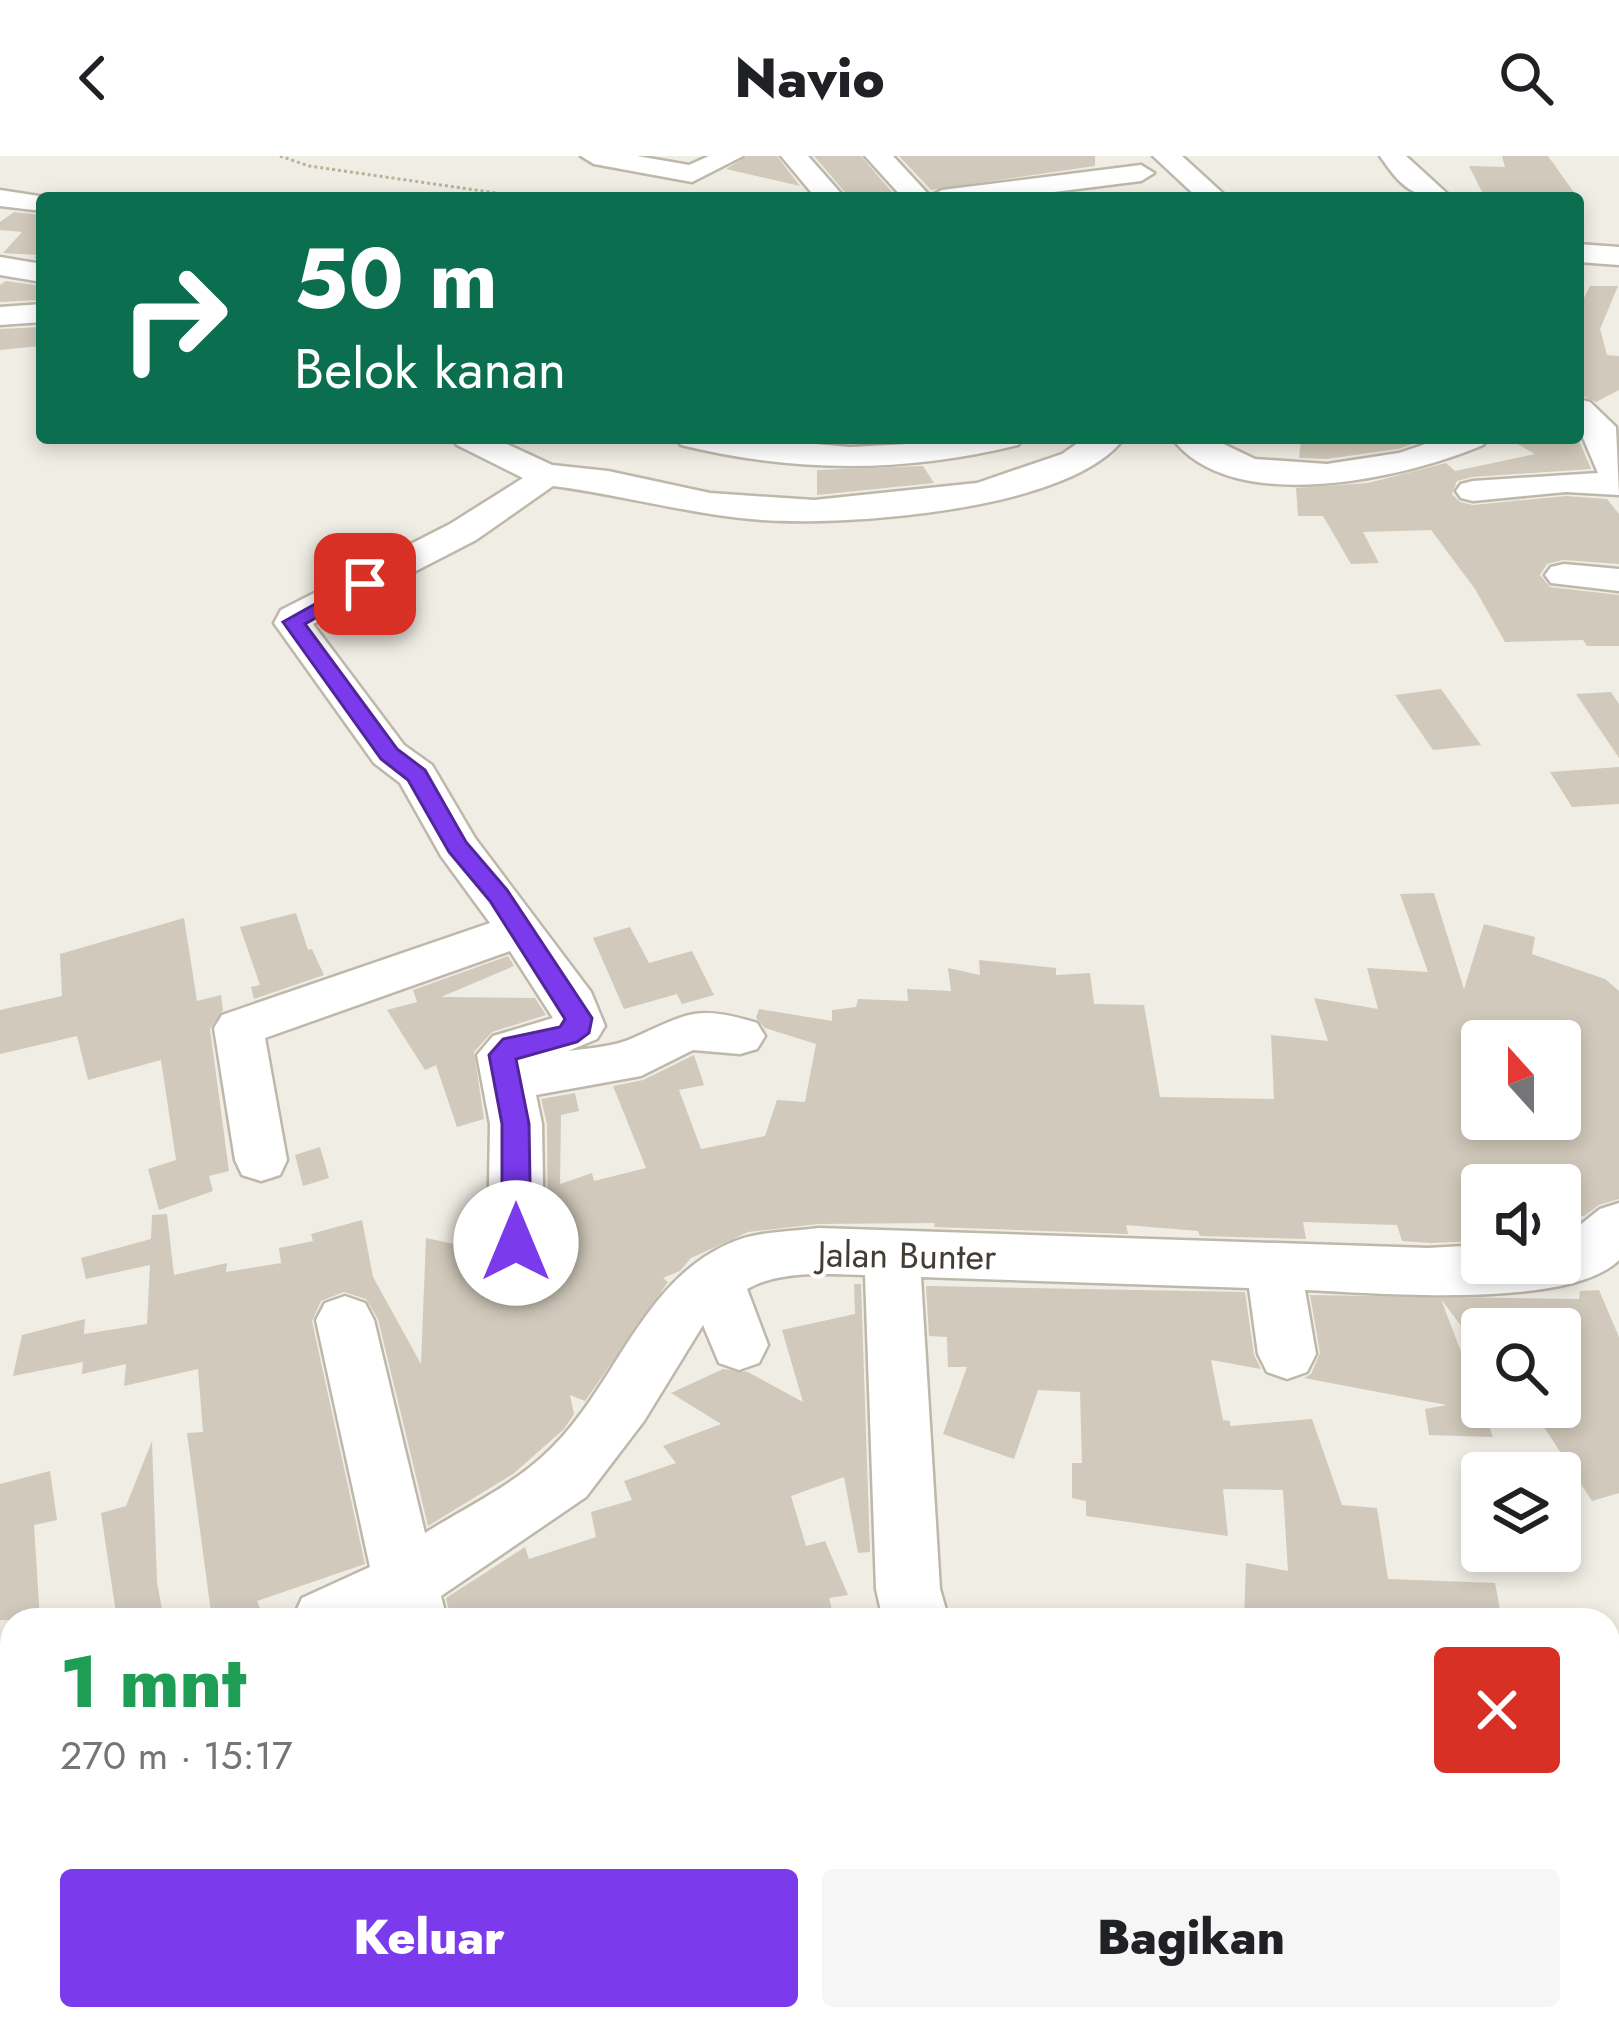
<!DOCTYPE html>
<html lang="id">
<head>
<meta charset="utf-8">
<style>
  body { margin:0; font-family:Jost,sans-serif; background:#f6f6f6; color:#202124; height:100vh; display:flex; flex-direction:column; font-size:45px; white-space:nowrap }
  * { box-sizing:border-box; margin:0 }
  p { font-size:39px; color:#757577 }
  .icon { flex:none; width:66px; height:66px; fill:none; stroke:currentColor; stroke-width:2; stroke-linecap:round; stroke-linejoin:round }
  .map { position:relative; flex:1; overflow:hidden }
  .sheet { position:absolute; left:0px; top:1452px; width:1620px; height:423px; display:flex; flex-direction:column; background:#fff; border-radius:36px 36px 0 0; box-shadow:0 6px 18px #0003 }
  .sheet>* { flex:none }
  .hud { position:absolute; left:36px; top:36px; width:1548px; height:252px; border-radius:12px; box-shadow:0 6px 18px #0003; background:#0b6e4f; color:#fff; overflow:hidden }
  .needle { width:78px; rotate:339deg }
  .tools { position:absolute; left:1461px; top:864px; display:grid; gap:24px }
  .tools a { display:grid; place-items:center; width:120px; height:120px; border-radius:12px; background:#fff; box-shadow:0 6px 18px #0003; font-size:60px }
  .pin { position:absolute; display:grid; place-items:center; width:102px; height:102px; color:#fff; margin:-51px; border-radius:24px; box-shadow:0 6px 18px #0006 }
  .me { position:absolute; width:132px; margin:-66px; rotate:0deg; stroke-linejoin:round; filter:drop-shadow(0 0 9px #0008) }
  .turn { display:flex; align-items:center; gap:42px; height:252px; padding:0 60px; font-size:54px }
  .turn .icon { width:156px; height:156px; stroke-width:2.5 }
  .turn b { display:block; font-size:84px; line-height:102px }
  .round { display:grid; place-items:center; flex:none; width:126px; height:126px; border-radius:12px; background:#f6f6f6 }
  .head { display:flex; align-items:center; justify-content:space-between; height:204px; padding:0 60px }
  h1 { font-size:72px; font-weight:800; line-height:90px; color:#1e9e55 }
  .cta { display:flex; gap:24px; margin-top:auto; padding:24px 60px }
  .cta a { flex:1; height:138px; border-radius:12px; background:#7c3aed; color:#fff; font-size:48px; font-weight:800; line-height:138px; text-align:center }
  .cta a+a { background:#f6f6f6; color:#202124 }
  header { display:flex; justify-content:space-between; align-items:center; height:156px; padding:0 60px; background:#fff; font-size:54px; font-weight:800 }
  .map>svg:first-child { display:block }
</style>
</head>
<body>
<header><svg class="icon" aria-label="back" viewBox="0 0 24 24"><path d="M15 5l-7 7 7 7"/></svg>Navio<svg class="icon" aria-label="search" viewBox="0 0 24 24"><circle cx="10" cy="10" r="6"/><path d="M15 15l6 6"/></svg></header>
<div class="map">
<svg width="1619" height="1874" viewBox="0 0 1619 1874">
  <rect width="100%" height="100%" fill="#f0ede4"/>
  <g fill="#d1c9bb" fill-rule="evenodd">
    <polygon points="747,0 777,0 800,30 726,13"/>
    <polygon points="814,0 861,0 897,42 849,41"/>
    <polygon points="899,0 1095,0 1095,10 931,34"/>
    <polygon points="1502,0 1548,0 1578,42 1485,42 1469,10 1505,11"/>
    <polygon points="14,56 42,59 42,103 34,102 38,99 3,97 22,76 0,74 0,66"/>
    <polygon points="6,125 42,130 42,144 0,146 0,129"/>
    <polygon points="1590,130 1618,130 1600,173 1607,199 1619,200 1619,234 1596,246 1583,240 1578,206 1578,154"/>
    <polygon points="42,171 40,190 0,194 0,173"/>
    <polygon points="1418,282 1421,285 1398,293 1327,303 1299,302 1301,285"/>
    <polygon points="1507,282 1578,282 1591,313 1472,321 1457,325 1452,338 1460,346 1473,349 1566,340 1607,343 1619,358 1619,408 1563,404 1547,408 1540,419 1550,431 1619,439 1619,490 1587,490 1583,484 1505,486 1475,433 1431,374 1363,376 1379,407 1351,408 1323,360 1298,360 1296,332 1368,327 1446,307 1455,315 1535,298"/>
    <polygon points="923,310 934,327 817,339 817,314"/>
    <polygon points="1441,533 1481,589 1433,594 1395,539"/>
    <polygon points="1611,536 1619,548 1619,602 1576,538"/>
    <polygon points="1619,611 1619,648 1572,651 1550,616"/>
    <path d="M1434 737 1464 833 1484 768 1535 781 1532 798 1605 823 1619 835V1043L1599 1049 1584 1060 1560 1061V1029H1482V1085L1431 1087 1402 1085 1397 1069 1303 1066 1306 1083 1200 1080 1198 1075 1126 1069 1128 1078 934 1071 935 1067 818 1068 748 1076 691 1102 680 1115 663 1122 668 1126 585 1245 570 1239 574 1258 564 1273 513 1318 428 1370 378 1163 366 1143 344 1136 321 1145 312 1165 365 1408 257 1445 265 1464H212L187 1277 203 1276 198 1213 124 1230 126 1208 82 1218 83 1206 13 1220 22 1179 85 1163 84 1178 147 1168 150 1109 86 1123 81 1102 151 1083 152 1059 167 1058 174 1119 227 1107 226 1116 281 1107 279 1092 313 1085 311 1078 362 1064 373 1121 421 1208 426 1082 459 1089 484 1086 493 1105 514 1114 537 1107 548 1089 547 968 541 943 575 937 579 955 561 959 560 1028 592 1017 594 1025 646 1012 613 930 643 924 694 899 704 929 679 934 701 993 765 980 777 944 805 946 816 888 765 872 756 862 759 853 832 865V854L856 851 858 843 908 845 907 833 951 835 948 812 980 819 979 804 1056 812V819L1090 817 1094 848 1144 849 1160 941 1274 943 1271 879 1328 885 1314 842 1378 853 1367 812 1428 816 1400 738ZM1475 885H1560V963H1482V902Z"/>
    <polygon points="296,757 308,794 312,793 324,819 254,843 251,831 260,829 240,771"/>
    <polygon points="184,762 197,845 221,839 223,854 210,873 229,1015 209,1020 213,1035 159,1054 148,1013 176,1004 161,904 88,924 77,880 0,898 0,854 62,840 60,798"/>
    <polygon points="630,771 649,807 692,795 714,839 682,848 677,838 624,853 593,782"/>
    <polygon points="508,800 514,810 441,841 535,842 546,859 492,876 474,896 484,963 457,971 436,909 425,914 387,854 417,846 413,834"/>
    <polygon points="320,991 329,1022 303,1030 295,999"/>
    <polygon points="854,1128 861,1128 870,1396 858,1397 844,1321 791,1340 806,1390 825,1385 848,1439 829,1442 834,1462 719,1464 718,1453 682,1464 451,1464 446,1442 525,1391 529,1403 596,1381 591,1356 632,1344 624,1325 676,1307 663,1290 721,1268 671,1237 723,1213 748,1216 803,1246 782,1174 855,1158"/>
    <polygon points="926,1130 1245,1136 1254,1199 1261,1213 1211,1204 1223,1264 1230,1265 1230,1270 1312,1263 1342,1349 1377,1352 1388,1423 1495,1427 1502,1464 1244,1464 1246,1407 1288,1415 1283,1334 1223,1333 1228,1380 1086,1360 1086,1345 1072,1342 1072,1307 1082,1307 1080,1236 1038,1234 1014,1303 943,1278 967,1211 948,1211 947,1181 929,1180"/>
    <polygon points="1599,1134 1619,1181 1619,1337 1592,1345 1531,1251 1560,1251 1560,1173 1482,1173 1482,1198 1441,1143 1493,1281 1429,1279 1425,1253 1447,1249 1304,1222 1311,1218 1320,1197 1310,1139 1579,1143 1580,1135"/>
    <polygon points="152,1285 157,1426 164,1464 117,1464 101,1357 126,1350"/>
    <polygon points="50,1315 57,1364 34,1369 40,1464 0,1464 0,1328"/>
  </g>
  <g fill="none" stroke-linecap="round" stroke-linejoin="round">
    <g stroke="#beb8ab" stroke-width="5">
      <g id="minor">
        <polygon points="581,0 637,0 689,9 709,0 743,0 692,26 594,8"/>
        <polygon points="781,0 808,0 845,42 816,42"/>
        <polygon points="865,0 893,0 930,40 942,34 1141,9 1154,17 1141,25 1006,42 903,42"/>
        <polygon points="1153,0 1182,0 1228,42 1198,42"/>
        <path d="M1380 0H1406L1452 42C1412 42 1402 32 1380 0Z"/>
        <polygon points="0,34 52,42 42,42 42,55 0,50"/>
        <polygon points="1578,88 1619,91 1619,109 1578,106"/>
        <polygon points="0,101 42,108 42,126 0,119"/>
        <polygon points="42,148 42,166 0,169 0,151"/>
        <polygon points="1578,243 1590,246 1616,271 1619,339 1566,336 1473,345 1461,342 1456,335 1461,328 1473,325 1598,317 1578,270"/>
        <path d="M452 282H494L552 309 608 315 710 337 814 344 977 327 1062 298 1085 282H1124C1071 355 847 370 762 364 692 359 623 339 553 330L476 384 313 468 404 589 432 609 475 682 591 836 605 870 597 883 568 895C589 892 614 891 633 882 687 858 696 848 757 867L765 880 757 893 740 898 693 894 641 920 536 939 542 968 544 1087 535 1103 516 1110 497 1103 488 1087 490 968 477 899 493 880 553 862 510 795 265 882 287 1004 280 1019 261 1025 242 1019 235 1004 214 872 222 859 490 767 441 700 400 627 374 607 274 467 281 454 450 368 523 322 457 289Z"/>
        <path d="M676 282H744L850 291 1023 282 1018 289C905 317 794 317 681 289Z"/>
        <path d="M1172 282H1211L1255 303 1327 308 1399 297 1443 282H1488L1483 289C1407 322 1231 362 1172 282Z"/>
        <polygon points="1564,408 1619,413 1619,435 1551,427 1545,419 1551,411"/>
        <path d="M1619 1047V1104C1569 1154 1377 1137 1305 1134L1316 1198 1307 1216 1287 1223 1267 1216 1258 1198 1249 1132 921 1121 940 1433 949 1464H883L876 1433 865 1119C828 1118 779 1114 747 1133L768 1189 759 1207 739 1214 719 1207 703 1169 644 1265 586 1341 441 1440 447 1464H292L302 1442 370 1411 316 1164 325 1147 345 1140 365 1147 374 1164 425 1377C463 1353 509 1331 542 1301 614 1238 637 1129 728 1088 755 1075 790 1076 819 1072L1428 1092 1482 1089V1107H1560V1085L1600 1053Z"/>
        <polygon points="12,1583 12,1654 0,1659 0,1588"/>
      </g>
    </g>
    <polyline stroke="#bbb19a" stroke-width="3" stroke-dasharray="3 3" stroke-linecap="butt" points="280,0 309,10 531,42"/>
    <use href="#minor" fill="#fff" fill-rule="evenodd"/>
  </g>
  <polygon fill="#7c3aed" stroke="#51269a" stroke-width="3" points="358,424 375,428 305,468 397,593 425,614 466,686 507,734 592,862 589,877 577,886 516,903 529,968 531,1087 527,1095 506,1095 502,1087 502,968 489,899 503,883 560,871 565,863 490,745 449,696 408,624 381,603 283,466"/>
  <g text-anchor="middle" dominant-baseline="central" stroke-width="9" stroke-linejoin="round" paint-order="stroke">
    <g font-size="36" fill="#423d35" stroke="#fff">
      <text transform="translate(907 1099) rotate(1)">Jalan Bunter</text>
    </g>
  </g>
</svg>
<div class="tools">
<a><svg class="needle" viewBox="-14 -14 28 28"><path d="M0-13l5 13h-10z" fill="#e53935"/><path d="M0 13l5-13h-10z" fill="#757577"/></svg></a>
<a><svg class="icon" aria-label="sound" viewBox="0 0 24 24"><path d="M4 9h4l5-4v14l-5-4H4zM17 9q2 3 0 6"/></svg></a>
<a><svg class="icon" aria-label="search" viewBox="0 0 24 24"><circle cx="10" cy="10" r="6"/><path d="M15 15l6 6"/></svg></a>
<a><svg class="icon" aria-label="layers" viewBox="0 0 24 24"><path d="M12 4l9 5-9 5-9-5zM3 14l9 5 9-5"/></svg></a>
</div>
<div class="pin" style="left:365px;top:428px;background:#d93025"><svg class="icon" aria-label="arrive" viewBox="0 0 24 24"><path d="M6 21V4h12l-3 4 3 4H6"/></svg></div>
<svg class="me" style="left:516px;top:1087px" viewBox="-20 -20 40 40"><circle r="19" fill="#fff"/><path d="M0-13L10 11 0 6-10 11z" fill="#7c3aed"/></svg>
<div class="hud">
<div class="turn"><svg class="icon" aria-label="right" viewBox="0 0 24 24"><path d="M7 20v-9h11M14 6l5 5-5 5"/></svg><div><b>50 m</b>Belok kanan</div></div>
</div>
<section class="sheet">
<div class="head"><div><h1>1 mnt</h1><p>270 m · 15:17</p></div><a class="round" style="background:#d93025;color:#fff"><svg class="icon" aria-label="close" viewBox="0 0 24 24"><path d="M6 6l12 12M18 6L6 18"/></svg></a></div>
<div class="cta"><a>Keluar</a><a>Bagikan</a></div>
</section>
</div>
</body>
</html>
